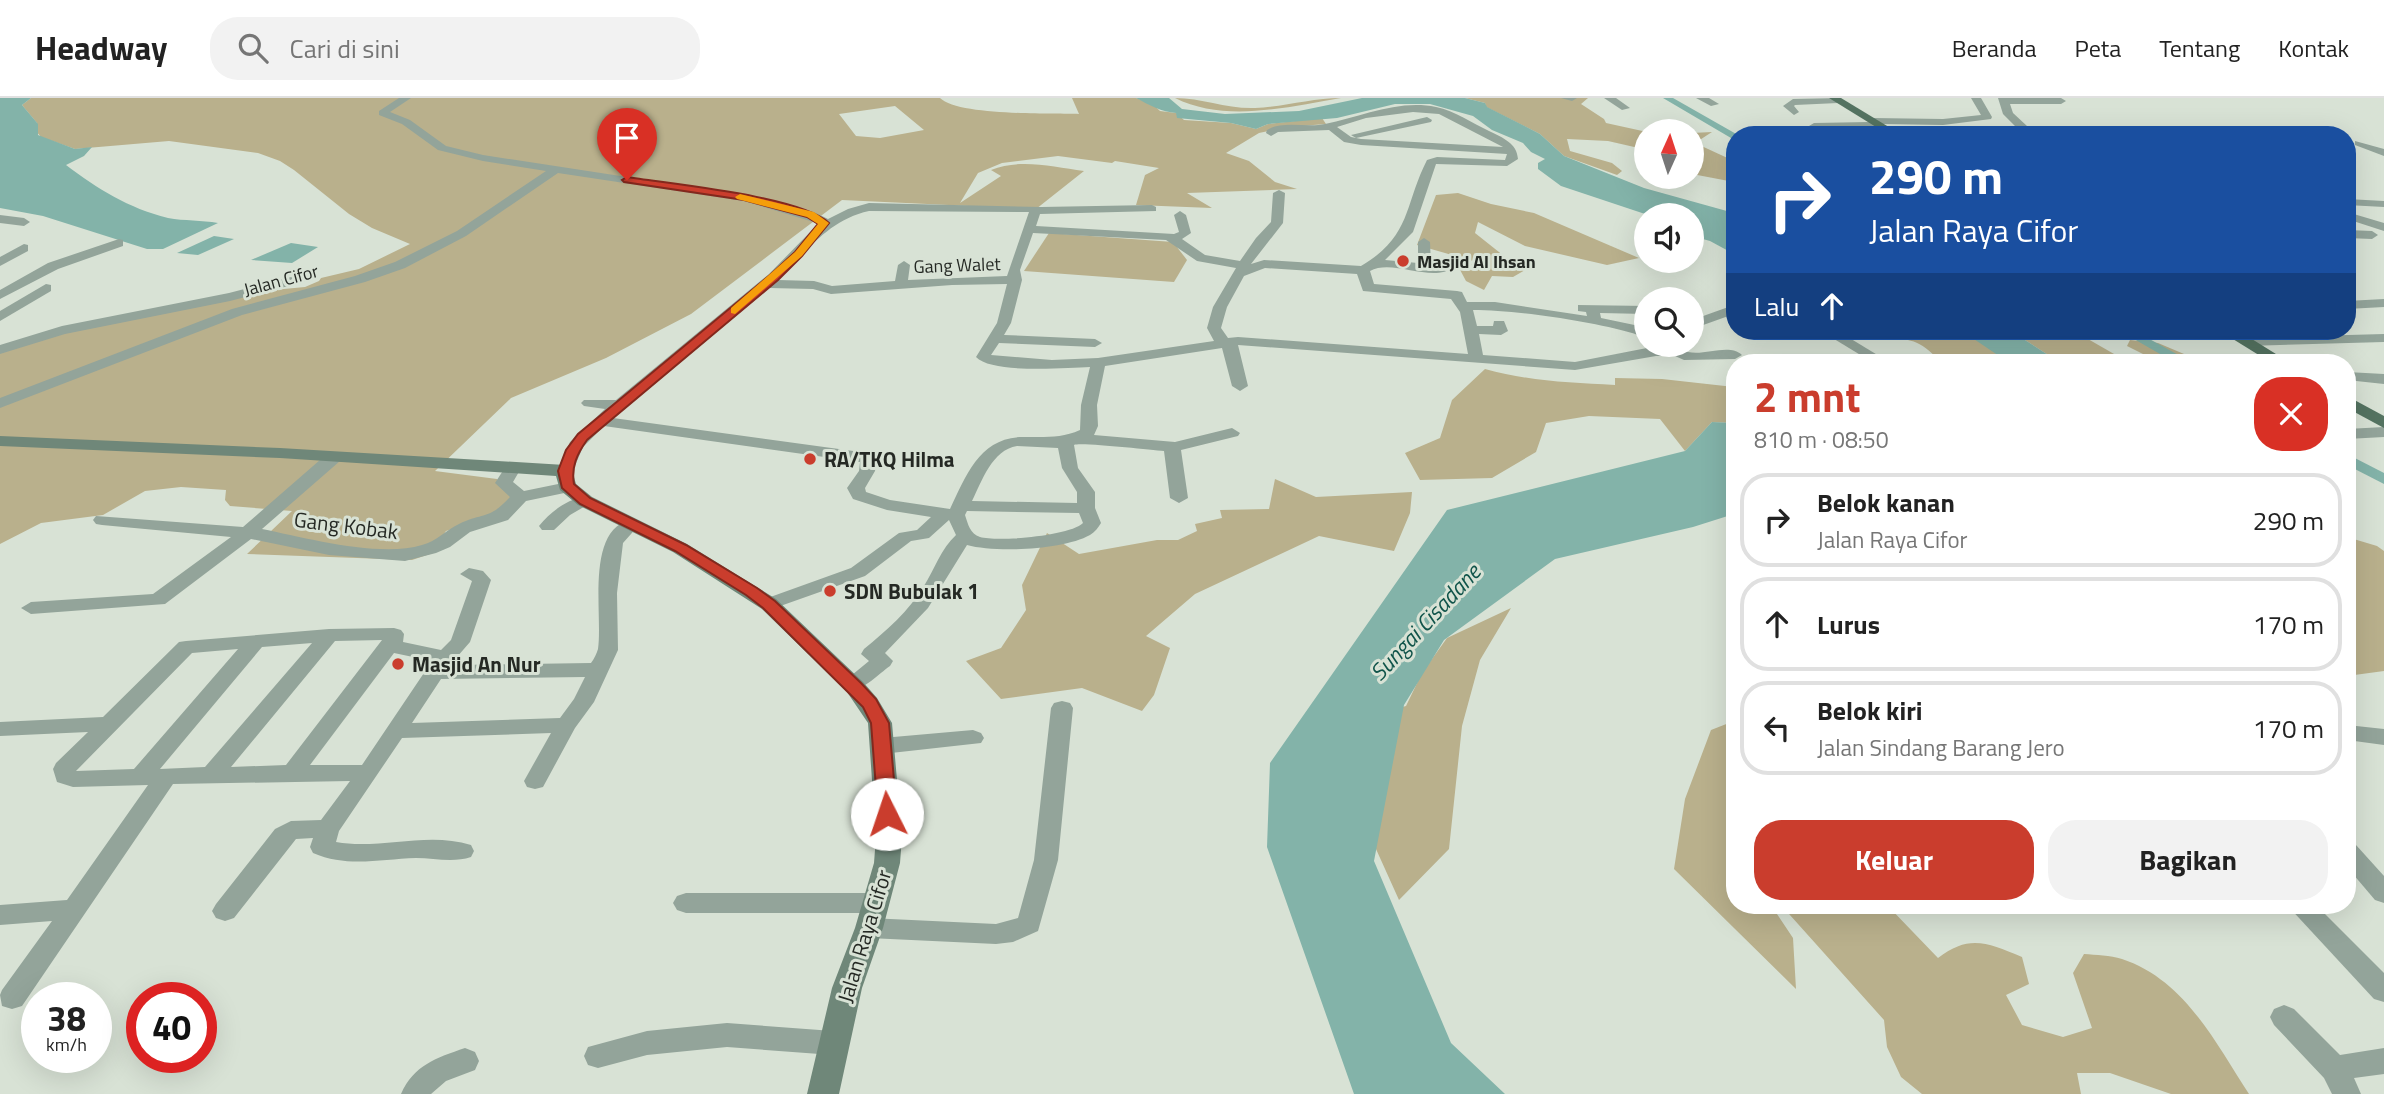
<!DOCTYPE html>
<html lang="id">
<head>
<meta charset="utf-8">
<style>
  body { margin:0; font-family:"Titillium Web",sans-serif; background:#f2f2f2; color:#222; height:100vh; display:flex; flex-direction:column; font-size:26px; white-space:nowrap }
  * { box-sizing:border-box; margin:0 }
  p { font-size:23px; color:#767676 }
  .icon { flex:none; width:38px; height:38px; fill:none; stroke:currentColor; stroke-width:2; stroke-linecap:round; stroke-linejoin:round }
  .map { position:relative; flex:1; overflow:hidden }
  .panel { position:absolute; left:1726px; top:256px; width:630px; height:560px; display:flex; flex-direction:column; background:#fff; border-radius:28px; box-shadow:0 7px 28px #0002 }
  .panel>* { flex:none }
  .guide { position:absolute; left:1726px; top:28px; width:630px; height:214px; border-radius:28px; box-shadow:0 7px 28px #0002; background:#1a4fa0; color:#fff; overflow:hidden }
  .needle { width:46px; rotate:3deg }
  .tools { position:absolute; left:1634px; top:21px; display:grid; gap:14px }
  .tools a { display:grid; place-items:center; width:70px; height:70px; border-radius:50%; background:#fff; box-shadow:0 7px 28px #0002; font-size:35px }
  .speed { position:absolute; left:21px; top:884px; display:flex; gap:14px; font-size:35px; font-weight:700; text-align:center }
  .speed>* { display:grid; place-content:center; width:91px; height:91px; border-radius:50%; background:#fff; box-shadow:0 7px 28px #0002; line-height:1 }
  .speed small { font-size:18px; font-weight:400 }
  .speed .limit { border:10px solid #d22; background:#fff; color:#111 }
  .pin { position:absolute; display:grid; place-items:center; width:60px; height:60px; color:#fff; margin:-72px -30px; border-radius:50% 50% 50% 0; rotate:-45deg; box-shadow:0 0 7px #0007 }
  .pin .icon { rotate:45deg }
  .me { position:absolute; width:77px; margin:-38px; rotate:356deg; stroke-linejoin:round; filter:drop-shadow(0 0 5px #0008) }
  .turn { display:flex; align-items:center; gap:24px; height:147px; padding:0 28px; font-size:32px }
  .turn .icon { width:91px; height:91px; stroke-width:2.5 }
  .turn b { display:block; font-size:49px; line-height:60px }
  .then { display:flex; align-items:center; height:66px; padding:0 28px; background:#0003; gap:14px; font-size:26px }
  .round { display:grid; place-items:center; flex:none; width:74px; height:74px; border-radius:28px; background:#f2f2f2 }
  .headline { display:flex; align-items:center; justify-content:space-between; height:119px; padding:0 28px }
  h1 { font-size:42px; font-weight:700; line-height:52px; color:#ca3d2d }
  .button { display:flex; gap:14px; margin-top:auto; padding:14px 28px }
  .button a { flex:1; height:80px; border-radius:28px; background:#ca3d2d; color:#fff; font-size:28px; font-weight:700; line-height:80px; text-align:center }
  .button a+a { background:#f2f2f2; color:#222 }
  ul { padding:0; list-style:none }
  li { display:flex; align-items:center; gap:21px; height:94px; margin:0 14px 10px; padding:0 14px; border:4px solid #e0e0e0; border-radius:28px }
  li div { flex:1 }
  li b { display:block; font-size:26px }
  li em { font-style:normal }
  header { display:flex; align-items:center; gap:42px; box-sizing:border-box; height:98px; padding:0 35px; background:#fff; border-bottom:2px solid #e0e0e0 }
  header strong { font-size:33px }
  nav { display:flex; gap:38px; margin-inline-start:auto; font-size:24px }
  .search { width:490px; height:63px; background:#f2f2f2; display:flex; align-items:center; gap:18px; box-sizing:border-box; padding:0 24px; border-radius:28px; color:#767676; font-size:26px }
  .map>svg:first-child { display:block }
</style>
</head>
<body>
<header>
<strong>Headway</strong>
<div class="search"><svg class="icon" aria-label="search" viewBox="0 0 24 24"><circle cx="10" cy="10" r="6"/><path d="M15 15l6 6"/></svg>Cari di sini</div>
<nav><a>Beranda</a><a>Peta</a><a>Tentang</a><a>Kontak</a></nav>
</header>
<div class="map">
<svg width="2384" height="996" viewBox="0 0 2384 996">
  <rect width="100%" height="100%" fill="#d8e2d5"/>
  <g fill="#b9b08c" fill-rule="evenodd">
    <path d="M31 0H940C958 18 1051 15 1079 16L1072 0H1136L1154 7 1160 13 1176 15 1184 22 1231 25 1256 31 1268 26 1322 20 1326 26 1288 29 1259 35 1226 55 1249 63 1275 84 1297 91 1187 95 1212 110 1136 107 1145 77 1159 70 1115 63 1112 65 1058 58 1002 65 978 75 960 105 1001 78 991 72C1020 60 1053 69 1084 73L1036 111 842 102 691 216 606 260 511 300 435 373 497 381 514 403 509 412 446 433 430 456 412 462 247 456 292 413 230 408 225 402 226 392 181 389 145 393 103 417 41 425 0 446V252L41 240 273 192 305 189 319 183 321 180 359 171 410 146 372 130 349 116 294 72 280 63 258 55 169 43 75 51 41 39 36 33 37 25 22 7ZM895 8 924 32 880 40 856 38 839 16Z"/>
    <path d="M1175 0C1202 0 1227 11 1255 10 1283 9 1312 0 1341 0 1288 9 1225 25 1175 0Z"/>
    <polygon points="1465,0 1588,0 1581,6 1604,21 1606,25 1647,34 1647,54 1643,51 1608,43 1567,41 1570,53 1612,65 1622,73 1617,77 1564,58 1540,36 1486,9 1485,5"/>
    <polygon points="1712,34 1695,45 1734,63 1734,84 1692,76 1692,35"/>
    <polygon points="1458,95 1491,106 1534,115 1639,160 1607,167 1525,148 1478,124 1475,135 1509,162 1527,171 1513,179 1492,178 1484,192 1466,183 1458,168 1480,165 1417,147 1436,97"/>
    <polygon points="1049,135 1173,144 1187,162 1174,184 1024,173"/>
    <path d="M1878 233H1970L2013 264H1927H1937V260C1915 238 1908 243 1881 238Z"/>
    <polygon points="2011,233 2074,233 2128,264 2059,264"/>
    <polygon points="2130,242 2158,245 2203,264 2159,264 2127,248"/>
    <path d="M1485 271C1529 283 1570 285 1615 287V280L1662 281 1734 289V325L1712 324 1685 353 1660 321 1589 318 1546 325 1536 354 1492 380 1420 382 1405 355 1440 340 1452 302Z"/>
    <polygon points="1275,381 1316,399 1412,394 1410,415 1394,453 1319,438 1195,496 1146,538 1170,550 1154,597 1142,613 1082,590 1001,601 966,563 1001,550 1026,512 1022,487 1047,435 1079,456 1157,442 1178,442 1197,433 1195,426 1222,420 1220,412 1269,411"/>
    <polygon points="2347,439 2377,448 2384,453 2384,573 2347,578"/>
    <polygon points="1511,510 1480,562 1462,628 1449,751 1399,802 1376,751 1371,618 1406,608 1422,575 1447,540"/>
    <polygon points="1734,623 1734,743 1731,749 1734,754 1734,807 1771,807 1793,840 1796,891 1674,771 1685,701 1711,632"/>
    <path d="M1781 807H1887L1938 860C1970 836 1987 845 2022 859L2029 886 2006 897 2022 927 2063 939 2092 930 2073 875 2084 856C2096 857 2110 857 2122 861 2185 882 2215 944 2249 996H2171L2110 975H2077L2081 996H1922L1901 979 1887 949 1884 922Z"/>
  </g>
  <g fill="#83b3a9">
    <path d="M0 0H31L22 7 38 26V37L75 51 92 49 84 58 66 67C98 91 128 110 168 120 184 123 202 122 218 125L163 151H147L43 118 0 110Z"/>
    <path d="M1136 0H1169L1182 11 1225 16 1299 13 1362 0H1465L1485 5 1487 9 1540 36 1564 58 1644 90 1734 115V156L1710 143 1692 138V117H1648L1561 88 1538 71V65L1545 61 1531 54 1523 45 1492 32 1473 18 1430 6H1395L1337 20 1268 26 1256 31 1231 25 1177 20 1176 15C1162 14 1149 7 1136 0Z"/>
    <polygon points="214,138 234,141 198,157 177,155"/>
    <polygon points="291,145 318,149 292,165 251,162"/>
    <polygon points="1962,233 2011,233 2059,264 2008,264"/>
    <polygon points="1712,324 1734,325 1734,416 1693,429 1555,461 1444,542 1404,607 1374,763 1451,945 1505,996 1354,996 1267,749 1270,665 1447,412 1685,353"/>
  </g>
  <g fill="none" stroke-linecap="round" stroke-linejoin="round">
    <g fill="#83b3a9" fill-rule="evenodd">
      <polygon points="1663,0 1673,0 1738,37 1734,37 1734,41 1731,40"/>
      <polygon points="2120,233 2135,233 2191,264 2174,264"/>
      <polygon points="2347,356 2384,375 2384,386 2347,367"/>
    </g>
    <g fill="#93a49a" fill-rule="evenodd">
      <path d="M399 0H411L390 14 410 22 446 48 483 57 744 97 814 114 828 121 848 111 869 105 1041 109 1152 107 1156 109V113L1040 116 1036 128 1174 136 1179 134 1174 117 1180 113 1186 117 1191 135 1182 141 1205 157 1240 163 1256 140 1271 124 1273 95 1279 92 1285 95 1283 125 1251 166 1264 162 1361 168C1412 138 1404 107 1427 62L1437 59 1505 62 1507 56 1361 47 1344 44 1329 32 1278 34 1271 38 1266 35 1267 32C1282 22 1307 30 1325 26 1361 19 1398 1 1436 9 1455 13 1472 25 1489 33 1503 40 1517 45 1518 61L1507 68 1436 66 1413 134 1385 162 1418 165V144L1424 140 1430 144 1431 166 1448 165 1454 169C1432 186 1393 160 1370 173L1374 186 1457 193 1462 194 1467 204H1495L1587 218 1586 214 1578 213V207L1647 208V216L1600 215 1601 220 1644 229 1647 231V241C1641 240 1637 236 1632 235 1590 223 1517 212 1473 212L1477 228H1493L1494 223H1504L1508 233 1501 237 1479 236 1483 257 1575 264 1647 250V244V247C1661 247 1675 250 1688 254 1705 258 1729 245 1742 257L1735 261 1684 262 1675 258H1656L1575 272 1238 247 1248 288 1240 293 1232 288 1222 250 1105 268 1097 307 1098 328 1094 337 1175 344 1232 330 1240 335 1238 338 1181 352 1188 400 1179 405 1170 400 1164 353C1149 352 1081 344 1074 347L1078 370 1095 394V410L1101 425C1098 430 1095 434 1090 437 1063 452 996 455 967 447L928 510 885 555 893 563 890 568C877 577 861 596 844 591L841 586 869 563 861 556 864 551C886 533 909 513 924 488 935 470 941 451 956 437L949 422 929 440 911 443 865 478 769 512 759 506 762 502 851 470 899 435 917 432 931 419 887 412 853 401 847 390 859 373 860 364 604 328 583 349 571 377H559L557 373 570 344 605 311 584 308 581 305 584 302H616L769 176 817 127V125L744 103 558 75 466 138 405 170 365 184 242 217 0 310V300L232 211 355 178 395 164 457 133 546 73 483 63 438 52 402 26 379 17V13ZM1413 14 1439 16 1503 49 1361 41 1351 39 1337 29 1366 20ZM869 113 1029 114 1007 178 908 182 910 167 904 163 898 167 895 183 832 188 814 183 778 182C806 154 828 122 869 113ZM1033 135 1166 142 1197 163 1236 170 1213 209 1207 230 1214 243 1098 260 1052 262 991 257 999 245 1095 249 1102 245 1095 241 1004 237 1011 225 1022 182 1020 172ZM1265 170 1357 176 1363 193 1451 201 1460 214 1468 256 1238 239 1228 240 1221 230 1227 209 1244 178ZM1007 186 997 225 976 259C992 276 1065 270 1090 269L1081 307 1080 332C1062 340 1047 339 1027 339 981 337 967 375 950 411L890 402 866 394 865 390 875 373 877 361 868 355 613 320 769 190 813 191 831 196 952 187ZM1017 348 1058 350 1062 370 1077 394V405L972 403C982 383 992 352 1017 348ZM967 413 1079 415 1083 425C1070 438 998 444 980 439 970 436 968 426 965 417Z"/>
      <polygon points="1561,0 1577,0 1572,3"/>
      <polygon points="1604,0 1616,0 1630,10 1622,12"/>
      <polygon points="1696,0 1709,0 1719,6 1711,8"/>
      <polygon points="1841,0 1841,4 1838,5 1795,7 1794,8 1799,14 1794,17 1783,8 1793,1"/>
      <polygon points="1971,0 1981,0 1992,19 1991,21 1943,27 1884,26 1880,30 1814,31 1809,28 1814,25 1869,24 1873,20 1943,21 1981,17"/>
      <polygon points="1998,0 2061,0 2066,3 2061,6 2010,6 2013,15 2027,28 2027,32 1987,37 1988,32 2015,28 2003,16"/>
      <polygon points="1427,19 1432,22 1431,24 1356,40 1351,37"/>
      <polygon points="2355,43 2384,51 2384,58 2355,47"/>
      <polygon points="2347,101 2384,103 2384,109 2347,107"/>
      <polygon points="2347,114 2384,125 2384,133 2347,121"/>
      <polygon points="0,117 24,120 30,124 24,128 0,125"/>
      <polygon points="2347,132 2372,133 2378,137 2372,141 2347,140"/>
      <polygon points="119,141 123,142 123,148 58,171 0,201 0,192 48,165"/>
      <polygon points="24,146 28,147 28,153 0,168 0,159"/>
      <polygon points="307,175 312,176 312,182 230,203 65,236 0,256 0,247 62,228 229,195"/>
      <polygon points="46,186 51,187 51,193 0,223 0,213"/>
      <polygon points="2384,201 2384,209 2347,211 2347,203"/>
      <polygon points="1734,207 1734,216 1692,231 1692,222"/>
      <polygon points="1821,233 1838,233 1889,264 1872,264"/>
      <polygon points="2384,236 2384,244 2247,248 2240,244 2247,240"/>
      <polygon points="2347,274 2384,276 2384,286 2347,282"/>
      <polygon points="2384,329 2384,339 2347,341 2347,331"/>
      <path d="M334 354 340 355 342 359 340 363 262 431C306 440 380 460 422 447 437 443 446 432 459 426 484 414 489 422 510 399L495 385 506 368H518L520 372 513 384 524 393 568 384 577 389 574 393 526 403 508 422 470 434 450 449 436 455 405 463 329 457 251 441 165 506 31 516 21 510 31 504 153 496 231 439 102 427 96 426 93 422 96 418 243 429 328 355Z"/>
      <path d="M585 398 591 399 594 403 570 417 554 432H542L539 428C551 413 567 402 585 398Z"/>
      <path d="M630 422 639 427 623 445 617 495 618 552 594 604 575 630 543 689 535 691 527 689 524 683 551 635 402 640 339 733 336 744C380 752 427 733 471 747L474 753 471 759C453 765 434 760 416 760 380 761 348 770 313 755L310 749 313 740 296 741 234 820 225 823 216 820 212 813 216 806 275 731 291 723 321 722 350 683 173 686 22 908 12 911 2 908 0 897 2 892 52 823 0 827V807L67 802 148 687 73 689 57 684 53 671 56 665 88 634 0 638V624L103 619 179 544 186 543 329 531 394 530 401 532 404 536 403 544 441 552 451 542 472 483 460 476 469 470 483 473 491 482 470 544 450 567 591 565C594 561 597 555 598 551 603 517 585 433 630 422ZM382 542 286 667 231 669 335 543ZM312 545 205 669 160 671 262 549ZM238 551 134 671 76 673 192 555ZM394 555 432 563 362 667H310ZM585 579 574 601 560 620 412 625 441 581Z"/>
      <polygon points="1062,603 1070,605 1073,610 1058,762 1038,833 1013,844 996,846 869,840 860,837 856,830 860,823 869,820 996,826 1018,820 1034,762 1051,610 1054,605"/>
      <polygon points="2347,627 2384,631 2384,647 2347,642"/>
      <polygon points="973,632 981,635 984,640 981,645 882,656 874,653 871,648 874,643 882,640"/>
      <polygon points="2347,744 2356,747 2384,778 2384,805 2375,802 2347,769"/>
      <polygon points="686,795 875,795 884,798 888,805 884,812 875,815 686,815 677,812 673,805 677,798"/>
      <polygon points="2287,807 2316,807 2384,875 2384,904 2374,901"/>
      <polygon points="2284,907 2294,911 2340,957 2384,950 2384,976 2354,980 2361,996 2332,996 2324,980 2274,927 2270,919 2274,911"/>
      <polygon points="727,925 833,933 843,936 847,945 843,954 833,957 727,949 647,957 598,970 588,967 584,958 588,949 647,933"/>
      <path d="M465 950 475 954 479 963 475 972 446 983 431 996H401C414 967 436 960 465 950Z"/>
    </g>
    <polygon fill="#6f8779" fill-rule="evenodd" points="0,338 280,350 565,367 571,369 576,386 592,399 687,446 776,501 863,584 877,600 892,625 902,739 900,765 883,830 862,890 839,996 807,996 832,890 855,830 874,765 876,739 868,625 847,594 762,511 673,454 578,407 560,392 556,378 280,360 0,348"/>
    <g fill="#547361" fill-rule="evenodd">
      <polygon points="1829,0 1841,0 1902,37 1889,37"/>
      <polygon points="2220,233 2239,233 2289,264 2270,264"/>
      <polygon points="2347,298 2384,318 2384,330 2347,310"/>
    </g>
  </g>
  <path fill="#ca3d2d" stroke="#83281d" stroke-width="2" d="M627 79C670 86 800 98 829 125L802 158 778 182 587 342C577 356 571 369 574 386L590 400 686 447 757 490 775 503 861 585 876 601 889 625 897 716 894 721H881L878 716 871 625 863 609 763 510 746 497 675 453 580 406 562 390 558 373 566 352 578 336 770 177 795 154 818 126 807 119 744 102 624 84 622 82Z"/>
  <polygon fill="#f59e0b" points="740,96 814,114 829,125 802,158 735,216 731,215 731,210 795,154 818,126 807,119 737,101 735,99"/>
  <g fill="#ca3d2d" stroke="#d8e2d5" stroke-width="2.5">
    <circle cx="1403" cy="163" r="7"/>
    <circle cx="810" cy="361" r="7"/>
    <circle cx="830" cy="493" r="7"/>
    <circle cx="398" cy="566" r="7"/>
  </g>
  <g text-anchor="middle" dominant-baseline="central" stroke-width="6" stroke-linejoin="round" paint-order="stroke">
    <g font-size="18" font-weight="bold" fill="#252924" stroke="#d8e2d5" text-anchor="start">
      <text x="1417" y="163">Masjid Al Ihsan</text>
    </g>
    <g font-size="18" fill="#252924" stroke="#d8e2d5">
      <text transform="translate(957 167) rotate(-2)">Gang Walet</text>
      <text transform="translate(281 182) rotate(-15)">Jalan Cifor</text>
    </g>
    <g font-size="21" font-weight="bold" fill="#252924" stroke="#d8e2d5" text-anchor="start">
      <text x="824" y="361">RA/TKQ Hilma</text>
      <text x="844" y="493">SDN Bubulak 1</text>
      <text x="412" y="566">Masjid An Nur</text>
    </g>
    <g font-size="21" fill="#252924" stroke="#d8e2d5">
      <text transform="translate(346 427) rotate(7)">Gang Kobak</text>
      <text transform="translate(864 838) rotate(-73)">Jalan Raya Cifor</text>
    </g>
    <g font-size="23" font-style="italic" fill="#10544a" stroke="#d8e2d5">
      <text transform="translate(1425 524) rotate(-47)">Sungai Cisadane</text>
    </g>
  </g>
</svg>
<div class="tools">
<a><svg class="needle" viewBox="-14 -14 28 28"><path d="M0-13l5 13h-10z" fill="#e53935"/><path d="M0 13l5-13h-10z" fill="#767676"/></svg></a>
<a><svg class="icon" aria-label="sound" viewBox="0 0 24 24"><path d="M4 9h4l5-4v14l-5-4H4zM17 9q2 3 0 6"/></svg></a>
<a><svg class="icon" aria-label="search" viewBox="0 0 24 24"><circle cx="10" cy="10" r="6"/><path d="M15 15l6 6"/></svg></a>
</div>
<div class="speed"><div>38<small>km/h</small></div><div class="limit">40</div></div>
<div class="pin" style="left:627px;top:82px;background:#d93025"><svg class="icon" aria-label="arrive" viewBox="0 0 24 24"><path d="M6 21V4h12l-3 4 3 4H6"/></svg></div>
<svg class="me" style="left:887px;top:716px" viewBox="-20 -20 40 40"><circle r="19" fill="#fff"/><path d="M0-13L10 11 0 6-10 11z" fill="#ca3d2d"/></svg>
<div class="guide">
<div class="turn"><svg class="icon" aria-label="right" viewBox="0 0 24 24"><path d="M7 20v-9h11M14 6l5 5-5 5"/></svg><div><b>290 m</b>Jalan Raya Cifor</div></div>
<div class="then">Lalu<svg class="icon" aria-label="ahead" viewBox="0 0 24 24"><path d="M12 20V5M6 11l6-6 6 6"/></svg></div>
</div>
<section class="panel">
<div class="headline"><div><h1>2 mnt</h1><p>810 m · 08:50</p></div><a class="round" style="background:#d93025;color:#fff"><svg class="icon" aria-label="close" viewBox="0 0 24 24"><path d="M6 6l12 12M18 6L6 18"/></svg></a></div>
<ul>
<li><svg class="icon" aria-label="right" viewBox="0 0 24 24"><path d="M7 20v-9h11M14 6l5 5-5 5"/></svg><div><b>Belok kanan</b><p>Jalan Raya Cifor</p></div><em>290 m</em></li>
<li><svg class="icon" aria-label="ahead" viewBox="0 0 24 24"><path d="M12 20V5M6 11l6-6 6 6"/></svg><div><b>Lurus</b></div><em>170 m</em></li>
<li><svg class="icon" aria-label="left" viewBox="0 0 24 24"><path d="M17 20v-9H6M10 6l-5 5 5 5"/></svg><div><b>Belok kiri</b><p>Jalan Sindang Barang Jero</p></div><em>170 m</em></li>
</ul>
<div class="button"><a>Keluar</a><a>Bagikan</a></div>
</section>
</div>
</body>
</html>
